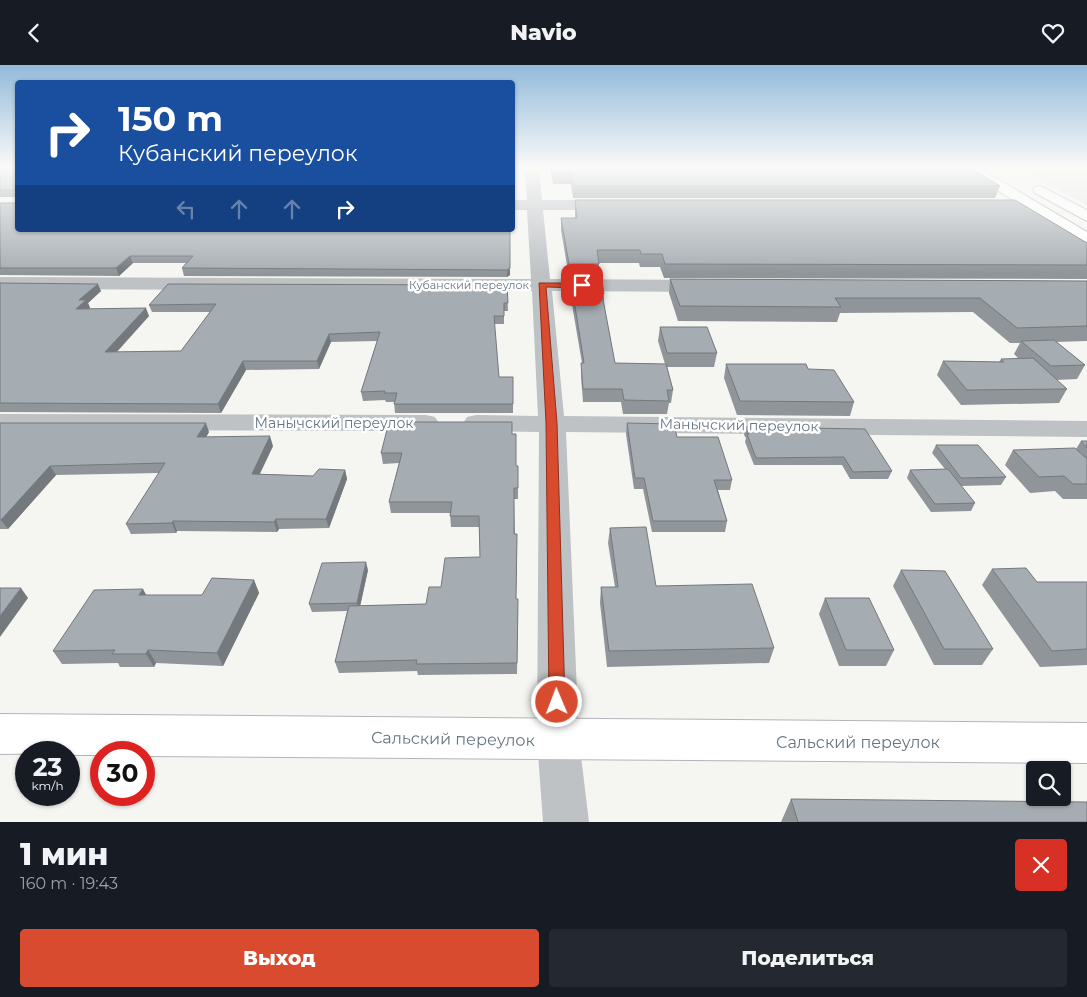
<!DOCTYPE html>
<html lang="ru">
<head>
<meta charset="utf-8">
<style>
  body { margin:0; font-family:Montserrat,sans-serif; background:#242831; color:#f1f3f6; height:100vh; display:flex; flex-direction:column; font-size:19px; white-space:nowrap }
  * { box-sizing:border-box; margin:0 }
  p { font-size:16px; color:#9ea1a6 }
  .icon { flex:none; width:28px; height:28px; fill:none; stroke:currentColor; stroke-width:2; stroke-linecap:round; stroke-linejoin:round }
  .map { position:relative; height:757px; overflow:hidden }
  .drawer { display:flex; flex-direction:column; background:#171b24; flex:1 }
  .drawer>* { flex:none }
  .guide { position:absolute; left:15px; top:15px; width:500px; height:152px; border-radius:5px; box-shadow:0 1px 4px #0004; background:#1a4fa0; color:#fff; overflow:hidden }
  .buttons { position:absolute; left:1026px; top:696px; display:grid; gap:10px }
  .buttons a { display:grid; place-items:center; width:45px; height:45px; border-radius:5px; background:#171b24; box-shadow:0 1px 4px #0004; font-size:25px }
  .speed { position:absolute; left:15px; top:676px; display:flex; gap:10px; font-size:25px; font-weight:700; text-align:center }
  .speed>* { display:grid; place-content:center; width:65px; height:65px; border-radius:50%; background:#171b24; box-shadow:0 1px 4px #0004; line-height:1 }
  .speed small { font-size:12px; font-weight:400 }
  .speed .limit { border:8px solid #d22; background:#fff; color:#111 }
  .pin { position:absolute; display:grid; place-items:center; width:42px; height:42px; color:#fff; margin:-21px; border-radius:10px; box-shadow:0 2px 8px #0006 }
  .me { position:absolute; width:55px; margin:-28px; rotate:359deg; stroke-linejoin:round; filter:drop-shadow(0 0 4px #0008) }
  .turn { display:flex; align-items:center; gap:18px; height:105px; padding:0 20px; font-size:22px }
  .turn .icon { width:65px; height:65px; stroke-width:2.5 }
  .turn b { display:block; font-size:35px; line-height:42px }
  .lanes { display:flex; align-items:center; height:48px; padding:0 20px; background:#0003; justify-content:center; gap:25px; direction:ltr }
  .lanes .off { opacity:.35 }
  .round { display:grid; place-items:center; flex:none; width:52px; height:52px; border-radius:5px; background:#242831 }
  .head { display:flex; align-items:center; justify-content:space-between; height:85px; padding:0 20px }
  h1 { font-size:30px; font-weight:800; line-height:38px }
  .cta { display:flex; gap:10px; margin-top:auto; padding:10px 20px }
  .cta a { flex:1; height:58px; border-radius:5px; background:#d94b2e; color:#fff; font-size:20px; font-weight:800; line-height:58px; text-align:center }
  .cta a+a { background:#242831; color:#f1f3f6 }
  header { display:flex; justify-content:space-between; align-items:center; height:65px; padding:0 20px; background:#171b24; font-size:22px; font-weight:800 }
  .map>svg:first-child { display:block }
</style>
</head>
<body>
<header><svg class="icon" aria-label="back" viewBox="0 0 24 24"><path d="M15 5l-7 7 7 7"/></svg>Navio<svg class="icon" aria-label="heart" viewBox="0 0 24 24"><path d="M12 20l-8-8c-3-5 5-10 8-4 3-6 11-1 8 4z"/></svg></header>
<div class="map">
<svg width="1087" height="757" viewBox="0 0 1087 757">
  <rect width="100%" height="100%" fill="#f5f5f2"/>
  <polygon fill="#e6e6e5" points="1018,103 1087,103 1087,140"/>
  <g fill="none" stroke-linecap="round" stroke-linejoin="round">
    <g stroke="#b1b6ba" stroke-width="2">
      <polygon id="secondary" points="0,649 1087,658 1087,698 144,691 144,688 101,688 101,690 69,690 69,688 0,689"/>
    </g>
    <g stroke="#b2b6b9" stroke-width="2">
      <g id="primary">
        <polygon points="962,103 979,103 1087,167 1087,179 1081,178"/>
        <polygon points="1040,121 1087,145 1087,156 1035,128 1033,125 1035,122"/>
      </g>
    </g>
    <g fill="#bec2c5" fill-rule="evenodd">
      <polygon points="525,103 539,103 542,135 613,135 618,137 621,140 618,143 613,145 543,145 550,214 708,215 715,217 718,221 715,225 708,227 552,226 564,351 1087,356 1087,372 566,367 579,675 589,757 543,757 537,675 539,367 476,366 467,364 463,358 467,352 476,350 538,351 532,226 0,224 0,212 531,214 527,145 512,145 512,135 527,135"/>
      <polygon points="0,349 426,350 435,352 439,358 435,364 426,366 0,365"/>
    </g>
    <use href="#secondary" fill="#fff" fill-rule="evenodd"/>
    <use href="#primary" fill="#fff" fill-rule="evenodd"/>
  </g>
  <g fill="#8f9599">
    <polygon points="0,103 509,178 510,210 507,212 184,211 182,203 186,198 133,198 119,211 0,210 0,138 16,138 16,132 0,132"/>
    <polygon points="550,103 970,103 1000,121 995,133 573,133 571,119 553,119"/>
    <polygon points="575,135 1087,178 1087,214 664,213 660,202 640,202 639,198 599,198 599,212 569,212 561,165 561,153 575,153"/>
    <polygon points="670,214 1087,216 1087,276 1056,277 1085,300 1077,314 1056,315 1067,324 1059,338 961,340 937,310 943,296 999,297 1001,294 1019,294 1014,289 1020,278 1010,278 973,247 840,248 837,257 678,256 669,228"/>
    <polygon points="571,216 604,229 604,240 615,298 665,299 658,276 660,262 717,288 714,302 667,302 673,325 671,338 669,338 667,349 623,349 621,337 583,337 581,311 582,298 570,228"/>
    <polygon points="0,218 101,226 88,238 90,243 89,244 149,251 117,287 181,286 210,247 152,247 149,240 507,220 508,246 504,246 504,259 494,259 499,312 513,312 513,348 395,348 394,337 386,337 385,335 363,336 361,327 377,276 331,277 319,304 246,305 221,348 0,347"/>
    <polygon points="726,299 808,304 854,337 850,351 737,350 724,313"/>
    <polygon points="0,358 209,367 206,372 273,381 260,409 313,411 345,405 347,414 329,463 279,464 277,467 177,466 176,468 131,469 126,459 159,408 56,410 8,464 0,464"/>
    <polygon points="627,358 677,372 732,415 730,425 718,425 727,456 725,467 652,467 643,424 634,424 626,369"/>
    <polygon points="746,362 892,406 888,414 850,414 842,400 754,400 745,377 746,373 744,370"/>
    <polygon points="513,369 516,401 518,412 518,434 514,434 515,469 517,469 517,480 516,534 518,534 518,545 517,609 418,610 417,606 339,608 335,597 347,546 312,547 309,539 368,505 360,541 426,539 441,522 480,492 479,462 451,462 450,448 391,448 389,437 399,398 383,399 381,388"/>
    <polygon points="1081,376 1087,376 1087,434 1063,434 1055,426 1030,428 1005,400 1013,385 1076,384"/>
    <polygon points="936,380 1006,412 1001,420 961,421 975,438 971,446 931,447 907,413 910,405 945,404 932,388"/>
    <polygon points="610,463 656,521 774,583 769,598 607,602 600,538 601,522 615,522 608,478"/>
    <polygon points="992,504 1037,517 1087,517 1087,600 1040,602 982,520"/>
    <polygon points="901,505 993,584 982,600 934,600 893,521"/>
    <polygon points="254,515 259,528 223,601 156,598 154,602 120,602 118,598 62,599 53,586 146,530 202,530"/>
    <polygon points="825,533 894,585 886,601 839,601 819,549"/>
    <polygon points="791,734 1087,757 781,757"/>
  </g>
  <g fill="#74797d">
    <polygon points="510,165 509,178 510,210 507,212 509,170"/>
    <polygon points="130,191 133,198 119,211 116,203"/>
    <polygon points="98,219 101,226 88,238 90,243 80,252 76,244 79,235"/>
    <polygon points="146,243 149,251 109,295 105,287"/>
    <polygon points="329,269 331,277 319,304 317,296"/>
    <polygon points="243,296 246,305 221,348 218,339"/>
    <polygon points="206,358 209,367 201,381 197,372"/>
    <polygon points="270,371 273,381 255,418 252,409"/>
    <polygon points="50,401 56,410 8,464 1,455"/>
    <polygon points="345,405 347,414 329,463 326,454"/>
    <polygon points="276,454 279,464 277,467 274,457"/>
    <polygon points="173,456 177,466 176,468 172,458"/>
    <polygon points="366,497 368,505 359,546 357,538"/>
    <polygon points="254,515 259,528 223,601 217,588"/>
    <polygon points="21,523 28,533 0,572 0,551"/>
    <polygon points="143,524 150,537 139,530"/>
    <polygon points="148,585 156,598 154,602 146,589"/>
  </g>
  <g fill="#a6adb2" stroke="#74797d">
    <polygon points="0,103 18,103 18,165 510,165 510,203 507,205 182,203 193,191 130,191 116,203 0,203 0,138 16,138 16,125 0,125"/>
    <polygon points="552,103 970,103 1000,121 573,121 571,107 553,107"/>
    <polygon points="575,135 1015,135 1087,178 1087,200 665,199 662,189 641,189 640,185 597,185 599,199 569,199 561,153 577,153"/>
    <polygon points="670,214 1087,216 1087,261 1017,263 980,233 835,233 841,242 680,241"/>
    <polygon points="571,216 602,216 604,229 602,229 615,298 666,299 673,325 667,325 669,336 624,335 622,324 583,324 581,298 584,298"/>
    <polygon points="0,218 98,219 79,235 86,235 76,244 146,243 105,287 181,286 216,239 149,240 168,219 507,220 508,238 504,238 504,251 494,251 499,312 513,312 513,339 394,339 397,328 384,328 385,326 361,327 380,267 329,269 317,296 243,296 218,339 0,338"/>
    <polygon points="660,262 707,262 717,288 667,288"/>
    <polygon points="1054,275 1085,300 1051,301 1021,276"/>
    <polygon points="1033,293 1067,324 967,325 943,296 1004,297 1001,294"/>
    <polygon points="726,299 806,299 808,304 834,305 854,337 740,336"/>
    <polygon points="389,357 512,357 512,369 516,369 516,401 518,401 518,423 514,423 514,469 517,469 516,534 518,534 517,598 416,599 417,595 335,597 349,541 426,539 429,522 441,522 445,493 480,492 479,451 450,451 452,437 389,437 402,388 381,388"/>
    <polygon points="0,358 206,358 197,372 270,371 252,409 313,411 319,404 345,405 326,454 276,454 274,457 173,456 172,458 126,459 165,398 50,401 1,455 0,455"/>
    <polygon points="627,358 674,359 677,372 718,372 732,415 714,415 727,456 653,456 644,413 635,413"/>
    <polygon points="746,362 865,364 892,406 853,407 844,392 756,393 747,369 749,369"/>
    <polygon points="1081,376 1087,376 1087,383"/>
    <polygon points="936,380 978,380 1006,412 961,413"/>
    <polygon points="1075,383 1087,394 1087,419 1073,419 1064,411 1039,412 1013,385"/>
    <polygon points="948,404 975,438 935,439 910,405"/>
    <polygon points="646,462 656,521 752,519 774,583 609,586 601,522 618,522 610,463"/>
    <polygon points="366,497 357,538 309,539 322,498"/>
    <polygon points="1026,503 1037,517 1087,517 1087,584 1052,586 992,504"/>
    <polygon points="901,505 945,506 993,584 944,584"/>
    <polygon points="212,513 254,515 217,588 148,585 146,589 112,589 115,585 53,586 94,525 143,524 139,530 202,530"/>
    <polygon points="0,523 21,523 0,551"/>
    <polygon points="825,533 869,533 894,585 846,585"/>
    <polygon points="791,734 1087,737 1087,757 798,757"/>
  </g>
  <linearGradient id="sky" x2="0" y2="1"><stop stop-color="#93bada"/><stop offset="0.49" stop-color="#fafaf9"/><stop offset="1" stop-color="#fafaf9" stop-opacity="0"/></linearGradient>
  <rect width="1087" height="209" fill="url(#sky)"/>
  <polygon fill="#d94b2e" stroke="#8d311e" points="539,218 582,218 586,220 582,223 546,222 557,358 565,637 563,642 557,645 551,642 549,637 546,358"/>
  <g text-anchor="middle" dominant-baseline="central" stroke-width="5" stroke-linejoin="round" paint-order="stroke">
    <g font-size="11" fill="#667681" stroke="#fff">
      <text x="469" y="220">Кубанский переулок</text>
    </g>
    <g font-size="14" fill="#667681" stroke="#fff">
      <text x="334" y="358">Манычский переулок</text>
      <text transform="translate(739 360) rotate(1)">Манычский переулок</text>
    </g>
    <g font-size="16" fill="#667681" stroke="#fff">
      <text transform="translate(453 674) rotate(1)">Сальский переулок</text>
      <text x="858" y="677">Сальский переулок</text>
    </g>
  </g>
</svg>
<div class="buttons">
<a><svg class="icon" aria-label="search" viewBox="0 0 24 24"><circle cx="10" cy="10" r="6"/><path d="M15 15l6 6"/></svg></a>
</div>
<div class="speed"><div>23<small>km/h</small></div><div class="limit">30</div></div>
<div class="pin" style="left:582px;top:220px;background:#d93025"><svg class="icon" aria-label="arrive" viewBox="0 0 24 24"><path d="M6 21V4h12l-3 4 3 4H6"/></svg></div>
<svg class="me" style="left:557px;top:637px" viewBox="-20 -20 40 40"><circle r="17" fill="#d94b2e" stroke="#fff" stroke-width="3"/><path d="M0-11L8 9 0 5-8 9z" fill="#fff"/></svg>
<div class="guide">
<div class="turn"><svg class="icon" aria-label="right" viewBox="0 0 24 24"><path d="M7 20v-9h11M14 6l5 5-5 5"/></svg><div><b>150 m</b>Кубанский переулок</div></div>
<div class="lanes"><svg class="icon off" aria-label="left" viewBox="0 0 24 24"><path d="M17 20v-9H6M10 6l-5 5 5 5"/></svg><svg class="icon off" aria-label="ahead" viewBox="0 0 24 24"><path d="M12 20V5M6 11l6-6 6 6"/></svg><svg class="icon off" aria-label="ahead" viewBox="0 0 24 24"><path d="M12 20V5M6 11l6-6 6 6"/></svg><svg class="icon" aria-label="right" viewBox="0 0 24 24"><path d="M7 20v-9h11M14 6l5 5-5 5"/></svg></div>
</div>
</div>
<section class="drawer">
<div class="head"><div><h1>1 мин</h1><p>160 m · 19:43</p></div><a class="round" style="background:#d93025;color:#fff"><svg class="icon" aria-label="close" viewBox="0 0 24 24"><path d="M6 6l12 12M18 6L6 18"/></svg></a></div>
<div class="cta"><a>Выход</a><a>Поделиться</a></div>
</section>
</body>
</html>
